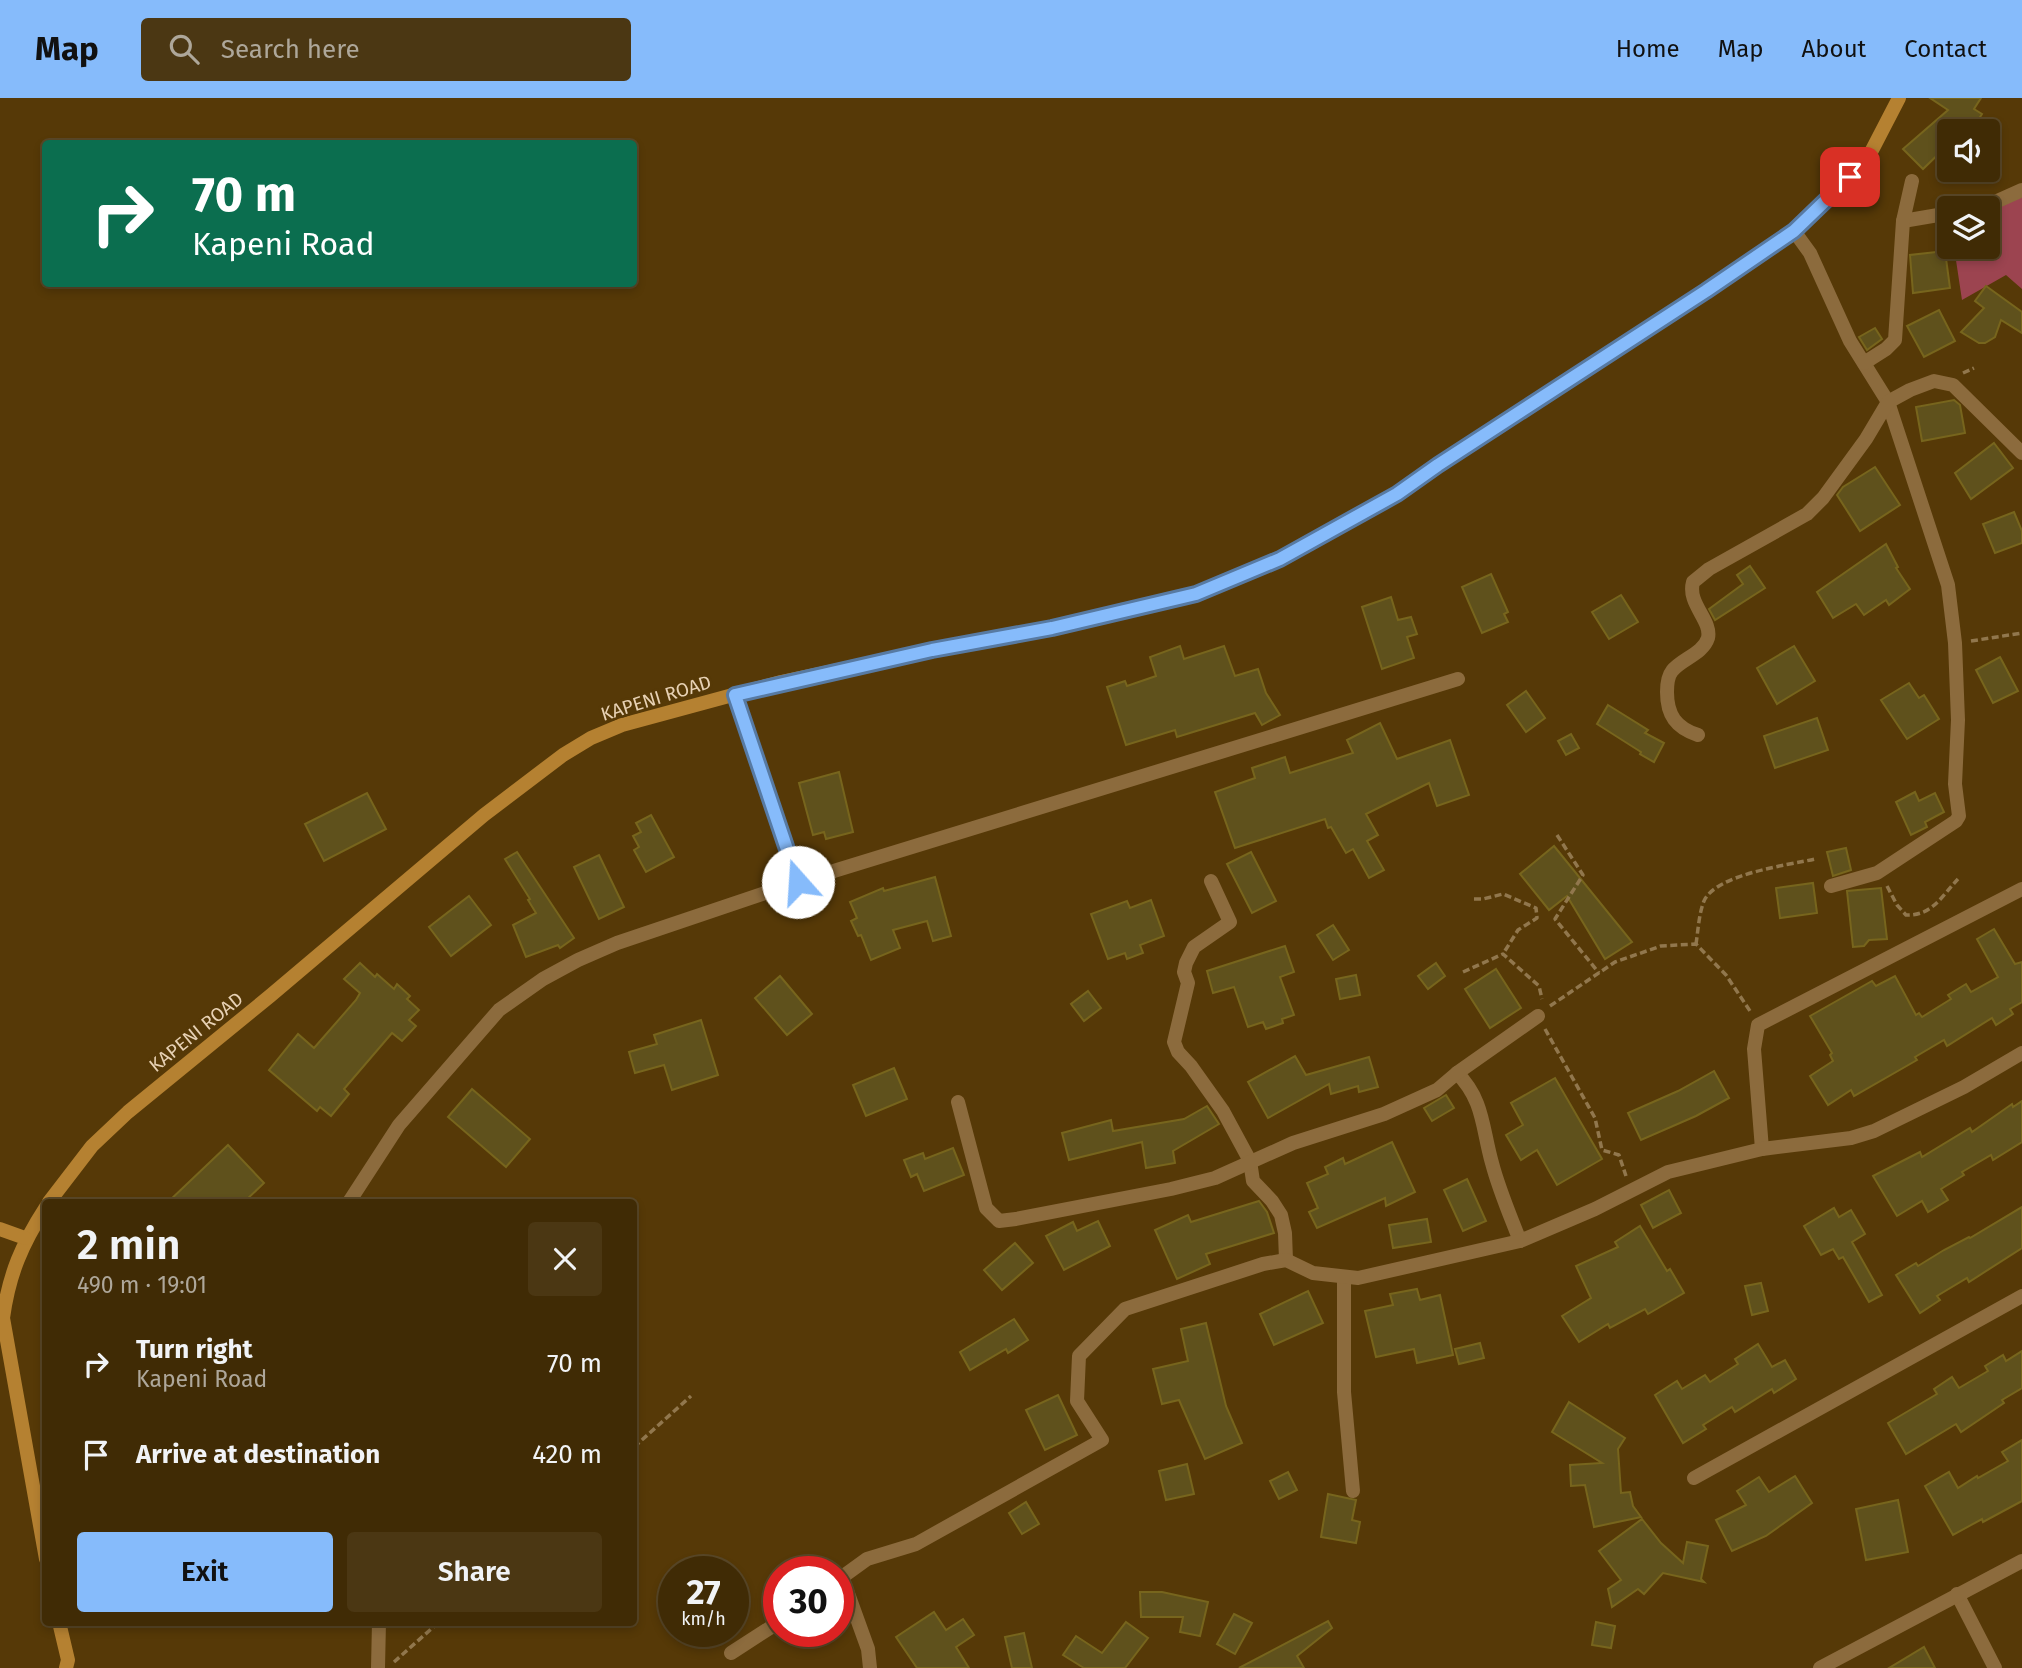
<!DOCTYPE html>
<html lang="en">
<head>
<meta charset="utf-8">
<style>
  body { margin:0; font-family:"Fira Sans",sans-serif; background:#4b3713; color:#f1f3f6; height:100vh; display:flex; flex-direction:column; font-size:26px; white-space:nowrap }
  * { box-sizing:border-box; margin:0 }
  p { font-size:23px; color:#aea79a }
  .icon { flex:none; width:38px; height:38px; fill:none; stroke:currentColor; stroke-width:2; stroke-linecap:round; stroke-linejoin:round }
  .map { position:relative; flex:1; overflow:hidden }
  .side { position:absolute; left:42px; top:1101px; width:595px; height:427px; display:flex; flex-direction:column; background:#402b05; border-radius:7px; box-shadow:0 4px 10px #0003,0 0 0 2px #594727 }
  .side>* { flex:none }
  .hud { position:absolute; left:42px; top:42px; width:595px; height:147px; border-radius:7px; box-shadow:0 4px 10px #0003,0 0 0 2px #594727; background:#0b6e4f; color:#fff; overflow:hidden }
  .controls { position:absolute; left:1937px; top:21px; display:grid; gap:14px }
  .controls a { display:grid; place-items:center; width:63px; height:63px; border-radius:7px; background:#402b05; box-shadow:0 4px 10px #0003,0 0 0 2px #594727; font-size:35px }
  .speed { position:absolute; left:658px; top:1458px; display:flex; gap:14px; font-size:35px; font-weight:700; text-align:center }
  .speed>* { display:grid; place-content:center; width:91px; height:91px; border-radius:50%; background:#402b05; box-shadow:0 4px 10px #0003,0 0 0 2px #594727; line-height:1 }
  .speed small { font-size:18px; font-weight:400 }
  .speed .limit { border:10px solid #d22; background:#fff; color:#111 }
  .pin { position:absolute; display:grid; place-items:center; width:60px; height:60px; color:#fff; margin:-30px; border-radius:14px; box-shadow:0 4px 10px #0006 }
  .me { position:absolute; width:77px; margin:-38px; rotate:341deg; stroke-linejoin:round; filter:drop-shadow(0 0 5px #0008) }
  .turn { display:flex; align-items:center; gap:24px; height:147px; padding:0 35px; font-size:32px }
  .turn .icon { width:91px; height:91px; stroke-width:2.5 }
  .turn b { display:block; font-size:49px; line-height:60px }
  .round { display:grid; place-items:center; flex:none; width:74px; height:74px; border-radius:7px; background:#4b3713 }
  .overview { display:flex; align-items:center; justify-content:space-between; height:119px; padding:0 35px }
  h1 { font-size:42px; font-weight:600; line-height:52px }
  .button { display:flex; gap:14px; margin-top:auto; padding:14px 35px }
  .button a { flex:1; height:80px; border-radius:7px; background:#86bbfb; color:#111; font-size:28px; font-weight:600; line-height:80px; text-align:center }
  .button a+a { background:#4b3713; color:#f1f3f6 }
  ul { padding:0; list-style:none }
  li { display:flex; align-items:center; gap:21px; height:91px; padding:0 35px }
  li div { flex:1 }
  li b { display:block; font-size:26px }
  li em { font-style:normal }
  header { display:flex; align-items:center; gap:42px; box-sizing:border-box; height:98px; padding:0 35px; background:#86bbfb; color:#111 }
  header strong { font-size:33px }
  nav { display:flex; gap:38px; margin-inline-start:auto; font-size:24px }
  .search { width:490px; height:63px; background:#4b3713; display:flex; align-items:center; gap:18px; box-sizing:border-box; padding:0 24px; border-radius:7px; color:#aea79a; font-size:26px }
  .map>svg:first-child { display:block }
</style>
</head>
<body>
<header>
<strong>Map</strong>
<div class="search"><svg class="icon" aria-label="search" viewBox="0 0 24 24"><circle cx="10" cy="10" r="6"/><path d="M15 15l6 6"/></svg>Search here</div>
<nav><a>Home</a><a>Map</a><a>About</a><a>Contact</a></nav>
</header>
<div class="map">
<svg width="2022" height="1570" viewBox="0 0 2022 1570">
  <rect width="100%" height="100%" fill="#563907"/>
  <polygon fill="#9c4450" points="2022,99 2022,191 2006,177 1962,202 1954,149 1988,149 1988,113"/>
  <g fill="#5f511c" stroke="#77651d" stroke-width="2">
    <polygon points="1930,0 1981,0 1974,11 1982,16 1971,33 1950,33 1950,45 1923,71 1903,51 1948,12"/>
    <polygon points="1945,153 1950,190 1913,195 1910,157"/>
    <polygon points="1986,188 2022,214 2022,235 2001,222 1995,239 1985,245 1979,245 1961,234 1984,210 1975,203"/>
    <polygon points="1939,212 1955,243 1924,259 1907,228"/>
    <polygon points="1875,230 1882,241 1867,252 1859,239"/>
    <polygon points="1954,302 1960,307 1965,335 1922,343 1916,309"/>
    <polygon points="1994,345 2013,370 1971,401 1955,375"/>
    <polygon points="1875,369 1900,407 1860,433 1837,397 1843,389"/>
    <polygon points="2014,414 2022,433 2022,445 1995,455 1983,426"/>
    <polygon points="1886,446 1898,469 1896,470 1910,491 1889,507 1886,502 1864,517 1856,506 1833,520 1817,494"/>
    <polygon points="1750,468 1765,490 1715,522 1709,511 1743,486 1737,477"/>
    <polygon points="1491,476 1508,514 1504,516 1508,524 1482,535 1462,489"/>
    <polygon points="1621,497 1638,524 1609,541 1592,514"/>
    <polygon points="1391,499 1398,522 1411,519 1417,536 1407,539 1414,560 1382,571 1362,509"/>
    <polygon points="1180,548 1184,561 1224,548 1235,578 1258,571 1266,595 1280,617 1262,627 1255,615 1177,639 1175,632 1126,647 1107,589 1125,583 1127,588 1156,578 1150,559"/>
    <polygon points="1794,548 1815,583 1777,606 1757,570"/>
    <polygon points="2000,559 2018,593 1993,605 1976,572"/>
    <polygon points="1909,585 1919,600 1924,597 1939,621 1907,641 1881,602"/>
    <polygon points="1526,593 1545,620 1526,634 1507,607"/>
    <polygon points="1608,607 1648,632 1645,635 1664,645 1654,664 1640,656 1641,654 1597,626"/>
    <polygon points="1817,620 1828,652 1775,670 1764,638"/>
    <polygon points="1380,625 1397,661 1450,642 1469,697 1437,708 1429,685 1366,716 1378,737 1367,743 1384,772 1369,780 1353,751 1346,755 1331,729 1328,730 1325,721 1235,750 1215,694 1255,680 1252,670 1285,659 1290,675 1353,655 1347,642"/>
    <polygon points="1571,636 1579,650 1566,657 1558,643"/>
    <polygon points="839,674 853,734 826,741 824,734 813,737 799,685"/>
    <polygon points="1915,694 1919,703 1935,695 1944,714 1925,724 1927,729 1911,737 1896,704"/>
    <polygon points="367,695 386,731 324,763 305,726"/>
    <polygon points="651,717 674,759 646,774 634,752 639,749 633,738 641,734 636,725"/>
    <polygon points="1554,748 1632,844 1605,861 1567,798 1549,812 1520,776"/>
    <polygon points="1846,750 1851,772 1833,778 1827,754"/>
    <polygon points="517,754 574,840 560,850 558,847 526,859 513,827 536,815 528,802 530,801 505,761"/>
    <polygon points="1251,754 1276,803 1252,815 1227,766"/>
    <polygon points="599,757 624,809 599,821 574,769"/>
    <polygon points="935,779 951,838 933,843 927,823 893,832 900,850 871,862 861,837 858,838 851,823 857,820 850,804 883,790 884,793"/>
    <polygon points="1813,785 1817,815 1780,820 1776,790"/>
    <polygon points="1881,790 1887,841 1869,842 1864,848 1853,849 1847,793"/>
    <polygon points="469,798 491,827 451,858 429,829"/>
    <polygon points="1151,802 1164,838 1140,847 1143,855 1127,861 1125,855 1108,861 1091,816 1127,803 1130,810"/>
    <polygon points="1333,827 1349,852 1333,862 1317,837"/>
    <polygon points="1994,831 2015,866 2022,864 2022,904 2010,911 2013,916 1996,927 1992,920 1947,948 1944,942 1915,959 1917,962 1854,998 1851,992 1828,1007 1810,978 1833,963 1830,957 1832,955 1810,918 1872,883 1876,888 1895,878 1916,917 1919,915 1922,919 1951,901 1948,897 1966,886 1971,894 1998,879 1977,841"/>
    <polygon points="1285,848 1294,874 1280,879 1294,917 1282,921 1283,925 1266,931 1263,924 1248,929 1234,889 1213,895 1207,873"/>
    <polygon points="360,865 375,879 377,876 394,891 397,886 410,898 407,901 419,912 409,922 416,928 402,943 392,935 344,991 349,996 331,1018 320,1009 317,1013 269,972 298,936 314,950 356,902 360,895 344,881"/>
    <polygon points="1436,865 1445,878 1428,891 1418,878"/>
    <polygon points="1496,871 1521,910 1490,930 1465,891"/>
    <polygon points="1356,877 1360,897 1340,901 1336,881"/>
    <polygon points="780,878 812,916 787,937 755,900"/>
    <polygon points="1088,893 1101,910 1084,923 1071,906"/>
    <polygon points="701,922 718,977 672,992 664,967 635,975 629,954 657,946 654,937"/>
    <polygon points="1295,958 1306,977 1369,959 1378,989 1359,994 1358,988 1331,996 1329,986 1268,1020 1248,984"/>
    <polygon points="894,970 907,1001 866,1018 853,987"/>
    <polygon points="1714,973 1729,1000 1696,1018 1641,1042 1628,1015 1678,993"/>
    <polygon points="1555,980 1602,1061 1557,1087 1537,1052 1521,1062 1506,1037 1523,1027 1511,1005"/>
    <polygon points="472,991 530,1041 506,1069 448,1019"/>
    <polygon points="1446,997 1454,1010 1432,1023 1424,1010"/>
    <polygon points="2022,1003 2022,1044 1993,1062 1991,1057 1962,1074 1964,1077 1941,1091 1948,1102 1928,1114 1922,1103 1897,1118 1873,1078 1920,1054 1922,1059 1970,1030 1972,1034 2012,1006 2013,1009"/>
    <polygon points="1207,1008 1219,1026 1173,1053 1175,1065 1146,1070 1142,1044 1069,1062 1062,1035 1111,1022 1113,1033 1184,1021"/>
    <polygon points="1392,1044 1415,1094 1386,1108 1385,1100 1317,1130 1309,1114 1318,1110 1307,1085 1328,1076 1325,1069 1343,1060 1345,1066"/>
    <polygon points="228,1047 264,1085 244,1104 168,1104"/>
    <polygon points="953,1050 964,1077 924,1093 917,1076 911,1079 904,1062 923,1055 925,1061"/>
    <polygon points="1467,1081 1486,1123 1463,1133 1444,1092"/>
    <polygon points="1669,1092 1681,1115 1653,1130 1641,1107"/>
    <polygon points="1259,1103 1267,1114 1274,1135 1206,1156 1210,1166 1177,1181 1155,1132 1188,1117 1191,1124"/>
    <polygon points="2022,1109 2022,1150 1969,1184 1967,1180 1937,1198 1940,1202 1920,1215 1896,1177 1916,1165 1918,1168 1944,1152 1969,1139 1970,1140"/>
    <polygon points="1834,1110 1839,1119 1851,1112 1865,1136 1852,1144 1882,1197 1869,1204 1843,1159 1839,1161 1833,1151 1821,1157 1804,1128"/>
    <polygon points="1427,1121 1431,1144 1393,1150 1389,1127"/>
    <polygon points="1098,1123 1110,1148 1064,1172 1046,1138 1073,1124 1077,1133"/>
    <polygon points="1640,1128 1667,1173 1670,1171 1684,1195 1648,1216 1645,1211 1610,1230 1608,1226 1579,1244 1562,1218 1591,1200 1576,1168 1618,1149 1615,1144"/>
    <polygon points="1015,1145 1033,1165 1002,1192 984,1172"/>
    <polygon points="1761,1185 1768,1213 1752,1217 1745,1188"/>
    <polygon points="1417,1191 1420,1202 1440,1197 1453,1257 1417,1265 1414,1251 1376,1259 1365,1213 1393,1207 1390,1196"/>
    <polygon points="1308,1193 1323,1225 1274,1247 1260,1216"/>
    <polygon points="1014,1221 1028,1242 1008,1255 1006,1251 970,1272 960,1254"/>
    <polygon points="1206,1225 1226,1308 1242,1345 1205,1361 1179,1302 1162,1306 1153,1271 1188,1263 1181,1231"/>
    <polygon points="1480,1245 1484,1260 1459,1266 1455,1251"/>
    <polygon points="1758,1246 1772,1269 1785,1262 1796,1281 1774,1295 1772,1291 1735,1314 1732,1309 1703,1327 1706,1331 1683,1345 1655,1297 1677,1283 1682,1291 1705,1277 1710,1284 1738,1266 1735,1261"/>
    <polygon points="2022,1253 2022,1290 2002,1302 2004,1305 1961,1334 1956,1326 1906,1356 1888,1325 1937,1296 1934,1291 1952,1279 1959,1290 1988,1273 1985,1268 2003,1257 2006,1263"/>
    <polygon points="1058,1297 1077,1337 1045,1352 1026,1312"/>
    <polygon points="1569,1304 1625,1340 1618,1351 1621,1395 1630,1394 1633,1408 1641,1419 1594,1429 1585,1387 1571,1388 1570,1367 1602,1365 1552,1334"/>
    <polygon points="2022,1342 2022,1403 1983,1424 1982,1421 1953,1437 1925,1388 1949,1374 1958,1390 1977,1378 1978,1380 2008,1363 2002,1354"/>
    <polygon points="1187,1366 1194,1396 1166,1402 1159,1373"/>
    <polygon points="1288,1374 1297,1392 1279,1401 1270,1383"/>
    <polygon points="1795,1378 1812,1405 1766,1438 1732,1453 1716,1422 1746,1407 1737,1393 1759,1379 1769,1394"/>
    <polygon points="1328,1396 1356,1402 1352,1422 1360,1424 1356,1445 1321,1439"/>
    <polygon points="1898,1402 1908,1454 1866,1462 1856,1411"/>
    <polygon points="1026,1404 1039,1426 1022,1436 1009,1415"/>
    <polygon points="1642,1421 1661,1445 1683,1465 1687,1444 1708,1448 1701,1481 1704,1484 1663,1475 1644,1496 1638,1491 1612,1509 1608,1491 1621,1482 1599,1453"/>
    <polygon points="1140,1494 1162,1494 1208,1504 1200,1538 1180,1534 1183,1519 1141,1519"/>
    <polygon points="934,1514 946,1532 963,1521 974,1537 956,1549 969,1570 917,1570 896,1539"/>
    <polygon points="1234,1516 1252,1525 1235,1556 1217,1546"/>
    <polygon points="1328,1523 1332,1530 1297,1558 1304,1570 1239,1570"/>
    <polygon points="1126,1524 1148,1540 1125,1570 1084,1570 1063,1557 1076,1538 1102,1555"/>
    <polygon points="1596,1524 1615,1528 1611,1550 1592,1547"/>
    <polygon points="1024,1535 1032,1570 1012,1570 1005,1539"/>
    <polygon points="1924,1549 1935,1570 1889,1570"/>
  </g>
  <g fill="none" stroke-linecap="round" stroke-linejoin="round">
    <g stroke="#91774d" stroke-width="3.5" stroke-dasharray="7 3.5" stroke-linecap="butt">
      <polyline points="1963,275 1974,270"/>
      <polyline points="1971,543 2022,535"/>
      <polyline points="1557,737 1583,777 1555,821 1599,875"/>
      <path d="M1887 788 1897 807 1906 817C1932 818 1942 798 1958 781"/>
      <polyline points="1474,801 1483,801 1503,796 1536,810 1537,820 1518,832 1503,856"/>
      <path d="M1696 846C1698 833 1699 815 1704 803 1716 776 1788 767 1815 761"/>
      <polyline points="1463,874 1503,856 1539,888 1542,901"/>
      <polyline points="1550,908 1615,864 1661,848 1696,846 1726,877 1750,913"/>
      <polyline points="1545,931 1595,1020 1602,1052 1619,1057 1626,1078"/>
      <polyline points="634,1349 691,1298"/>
      <polyline points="394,1564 439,1524"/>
    </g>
    <g stroke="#8c6b3d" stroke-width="14">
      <polyline points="1969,110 1993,105 2022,92"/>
      <polyline points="1903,123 1950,115"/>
      <polyline points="1794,133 1810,155 1850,243 1888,304 1948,487 1955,545 1958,622 1955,686 1959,718 1956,723 1877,775 1831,788"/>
      <polyline points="1864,265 1886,251 1895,242 1903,123 1912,83"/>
      <polyline points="735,597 798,784"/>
      <path d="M1698 637C1676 630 1667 617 1667 594 1667 587 1668 578 1672 573 1681 561 1703 556 1708 540 1712 522 1687 506 1693 484L1709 471 1807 416 1823 400 1866 341 1888 304 1910 292 1934 283 1953 287 2022 355"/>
      <polyline points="1211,783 1230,824 1194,849 1186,865 1184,874 1188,885 1174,944 1178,954 1191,968 1223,1013 1250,1063 1253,1083 1272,1103 1281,1117 1285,1135 1286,1162"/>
      <path d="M1457 975C1484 1002 1482 1030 1492 1065 1499 1092 1510 1117 1520 1143"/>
      <polyline points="958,1004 986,1110 999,1123 1016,1121 1171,1091 1215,1080 1293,1045 1384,1016 1437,992 1457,975 1538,918"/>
      <polyline points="1762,1051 1754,951 1758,927 2022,791"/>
      <polyline points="349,1104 399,1027 499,912 543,881 578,862 617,845 798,784 1458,581"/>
      <polyline points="1344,1180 1344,1294 1353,1393"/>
      <polyline points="1694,1380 2022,1198"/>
      <polyline points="842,1479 868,1551 870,1570"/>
      <polyline points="838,1482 867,1461 916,1446 1102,1342 1077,1303 1079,1258 1125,1211 1263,1166 1286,1162 1313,1175 1358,1180 1520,1143 1595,1111 1668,1074 1762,1051 1851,1040 1874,1033 1964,989 2022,955"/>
      <polyline points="1957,1496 1995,1570"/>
      <polyline points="731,1555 779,1524"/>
      <polyline points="378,1570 379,1524"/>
      <polyline points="1820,1570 2022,1463"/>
    </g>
    <g stroke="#b58131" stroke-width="14">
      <polyline points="49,1104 92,1048 128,1014 270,898 484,717 563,657 591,640 622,627 781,584 932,552 1052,530 1196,496 1280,461 1397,396 1438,367 1706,193 1794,133 1850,78 1870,56 1899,0"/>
      <path d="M46 1109C22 1146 9 1176 3 1220L46 1461"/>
      <polyline points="0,1131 25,1140"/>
      <polyline points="59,1524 68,1562 66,1570"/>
    </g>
  </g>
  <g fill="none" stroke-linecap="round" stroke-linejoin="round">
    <g stroke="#577aa3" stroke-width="18">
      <polyline id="route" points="798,784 735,597 932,552 1052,530 1196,496 1280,461 1397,396 1438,367 1706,193 1794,133 1850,79"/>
    </g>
    <use href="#route" stroke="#86bbfb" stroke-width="12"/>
  </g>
  <g text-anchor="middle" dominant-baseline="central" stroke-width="5" stroke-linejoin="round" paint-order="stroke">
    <g font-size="19" fill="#e7d1b4" stroke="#563907">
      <text transform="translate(656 600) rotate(-17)">KAPENI ROAD</text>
      <text transform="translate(196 934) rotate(-39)">KAPENI ROAD</text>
    </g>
  </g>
</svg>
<div class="controls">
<a><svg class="icon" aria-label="sound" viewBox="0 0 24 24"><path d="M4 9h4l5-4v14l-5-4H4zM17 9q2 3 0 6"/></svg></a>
<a><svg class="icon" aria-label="layers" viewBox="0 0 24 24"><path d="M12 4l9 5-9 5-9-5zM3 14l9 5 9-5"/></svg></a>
</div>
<div class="speed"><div>27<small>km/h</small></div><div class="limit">30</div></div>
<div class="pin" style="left:1850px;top:79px;background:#d93025"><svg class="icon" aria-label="arrive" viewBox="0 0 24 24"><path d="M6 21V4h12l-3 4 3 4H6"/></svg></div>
<svg class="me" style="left:798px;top:784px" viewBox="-20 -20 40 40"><circle r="19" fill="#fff"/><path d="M0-13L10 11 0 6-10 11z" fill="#86bbfb"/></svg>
<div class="hud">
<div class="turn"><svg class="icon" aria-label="right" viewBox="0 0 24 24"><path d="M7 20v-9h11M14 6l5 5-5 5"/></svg><div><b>70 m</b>Kapeni Road</div></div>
</div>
<section class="side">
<div class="overview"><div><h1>2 min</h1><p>490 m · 19:01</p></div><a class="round"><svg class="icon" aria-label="close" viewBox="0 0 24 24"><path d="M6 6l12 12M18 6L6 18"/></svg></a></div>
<ul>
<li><svg class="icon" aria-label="right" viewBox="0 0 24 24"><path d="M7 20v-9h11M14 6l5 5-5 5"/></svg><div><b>Turn right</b><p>Kapeni Road</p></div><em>70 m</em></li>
<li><svg class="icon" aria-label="arrive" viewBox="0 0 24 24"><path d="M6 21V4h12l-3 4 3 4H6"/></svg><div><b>Arrive at destination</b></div><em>420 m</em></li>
</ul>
<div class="button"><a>Exit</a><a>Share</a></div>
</section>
</div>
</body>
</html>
